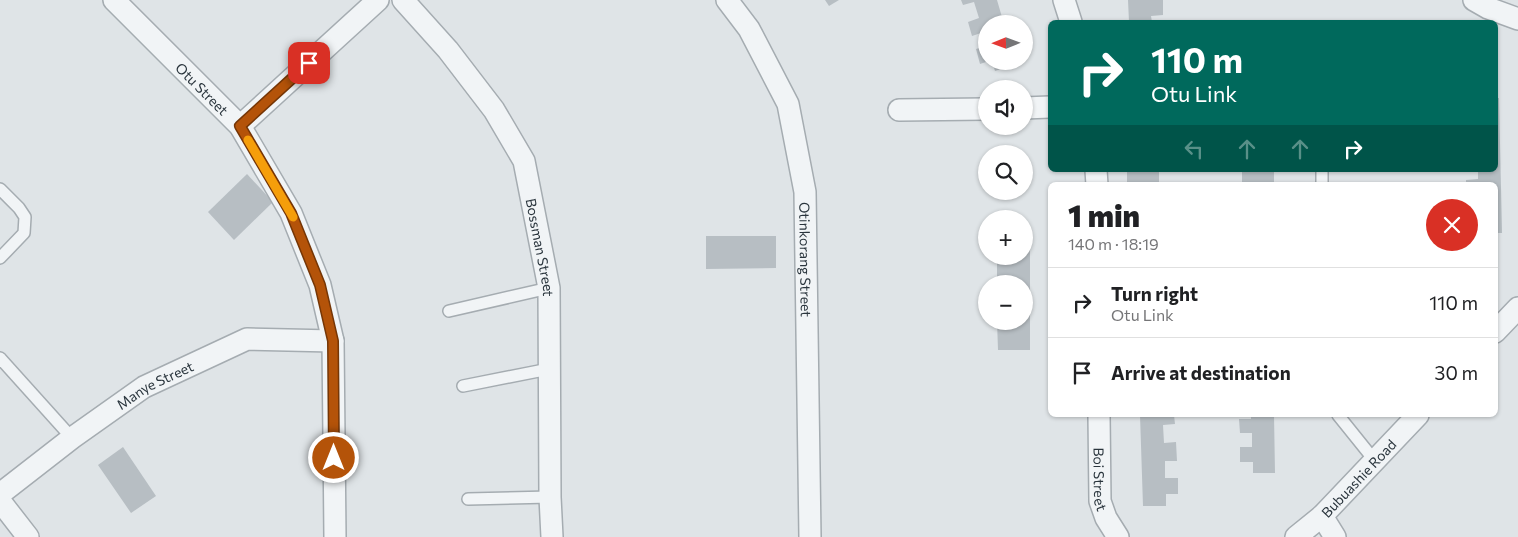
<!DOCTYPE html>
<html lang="en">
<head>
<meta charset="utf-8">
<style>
  body { margin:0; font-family:Commissioner,sans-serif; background:#f6f6f6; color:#202124; height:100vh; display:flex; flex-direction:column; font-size:19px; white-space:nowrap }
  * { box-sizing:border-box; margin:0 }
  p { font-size:16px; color:#757577 }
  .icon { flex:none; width:28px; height:28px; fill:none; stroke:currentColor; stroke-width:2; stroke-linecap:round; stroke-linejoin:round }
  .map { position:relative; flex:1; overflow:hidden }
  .drawer { position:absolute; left:1048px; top:182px; width:450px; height:235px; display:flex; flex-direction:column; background:#fff; border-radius:8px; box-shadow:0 1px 4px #0004 }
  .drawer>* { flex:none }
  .hud { position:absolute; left:1048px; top:20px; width:450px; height:152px; border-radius:8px; box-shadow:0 1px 4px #0004; background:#00695c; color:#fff; overflow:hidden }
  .needle { width:32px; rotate:269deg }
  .fabs { position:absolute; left:978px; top:15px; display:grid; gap:10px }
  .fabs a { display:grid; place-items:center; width:55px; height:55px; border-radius:50%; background:#fff; box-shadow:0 1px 4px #0004; font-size:25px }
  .pin { position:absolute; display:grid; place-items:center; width:42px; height:42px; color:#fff; margin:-21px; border-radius:10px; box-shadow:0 2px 8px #0006 }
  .me { position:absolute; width:55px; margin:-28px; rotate:0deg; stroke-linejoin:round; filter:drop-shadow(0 0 4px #0008) }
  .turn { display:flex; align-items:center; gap:18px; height:105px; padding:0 20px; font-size:22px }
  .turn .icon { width:65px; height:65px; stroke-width:2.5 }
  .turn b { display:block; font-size:35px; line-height:42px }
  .lanes { display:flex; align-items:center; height:48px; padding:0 20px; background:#0003; justify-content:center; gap:25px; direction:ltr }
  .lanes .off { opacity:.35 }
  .round { display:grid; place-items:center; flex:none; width:52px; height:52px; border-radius:26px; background:#f6f6f6 }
  .summary { display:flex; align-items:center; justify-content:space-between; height:85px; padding:0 20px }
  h1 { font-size:30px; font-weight:800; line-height:38px }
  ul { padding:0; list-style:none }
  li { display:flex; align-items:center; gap:15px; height:70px; padding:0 20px; border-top:1px solid #e0e0e0 }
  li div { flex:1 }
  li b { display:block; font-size:19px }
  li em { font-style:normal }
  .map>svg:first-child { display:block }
</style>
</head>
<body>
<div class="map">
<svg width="1518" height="537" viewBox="0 0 1518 537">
  <rect width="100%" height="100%" fill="#dfe4e7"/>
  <g fill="#b7bec3">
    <polygon points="825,0 839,0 829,6"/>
    <polygon points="961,0 997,0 1004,24 986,24 986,39 984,32 972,36 968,22 979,18 974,2 963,5"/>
    <polygon points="1128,0 1163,0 1163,15 1151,16 1152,22 1129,22"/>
    <polygon points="986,46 986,62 980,64 976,49"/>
    <polygon points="992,61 1015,61 1016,64 995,71"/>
    <polygon points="1495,98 1499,98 1502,233 1495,233 1495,185 1466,185 1466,180 1478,179 1478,170 1495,170"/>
    <rect x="1127" y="170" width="32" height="15"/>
    <rect x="1242" y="170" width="32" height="15"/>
    <polygon points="247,174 273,202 234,240 208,212"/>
    <polygon points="706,236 776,236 776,268 706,269"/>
    <polygon points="1024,242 1030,242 1030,350 998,350 997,321 1024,321 1024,284 997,284 997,256 1024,256"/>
    <polygon points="1140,415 1174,415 1175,424 1163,425 1164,443 1176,442 1177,461 1165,461 1165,478 1178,478 1178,494 1166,494 1166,506 1143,506"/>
    <polygon points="1251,415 1274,415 1275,473 1253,473 1253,462 1240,462 1240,447 1252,447 1252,433 1240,433 1239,419 1251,419"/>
    <polygon points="123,447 156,496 131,513 98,465"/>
  </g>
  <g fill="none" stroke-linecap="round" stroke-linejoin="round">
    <g stroke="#a5acb1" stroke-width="14">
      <g id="service">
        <polyline points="1322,170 1322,185"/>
        <polyline points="0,189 19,208 25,217 24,233 0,258"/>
        <polyline points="449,311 549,288"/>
        <polyline points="0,358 72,438"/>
        <polyline points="463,386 549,369"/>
        <polyline points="1338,415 1375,461"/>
        <polyline points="468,499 550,497"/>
      </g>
    </g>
    <g stroke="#a5acb1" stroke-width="24">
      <g id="minor">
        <path id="s1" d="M114 0 240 126 291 213 320 285 333 341 335 537"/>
        <path id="s2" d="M403 0 448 50 494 110 524 161 549 288 550 497 552 537"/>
        <path id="s3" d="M727 0 749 29 788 104 805 192 810 537"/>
        <polyline points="1064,0 1071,22"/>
        <polyline points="1474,0 1488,8 1518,19"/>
        <polyline points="1024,108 1050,107"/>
        <polyline points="899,110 986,109"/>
        <polyline points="240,126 378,0"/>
        <polyline points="1096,170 1097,185"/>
        <polyline points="1495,332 1518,308"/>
        <path id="s4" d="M1099 415 1100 501 1106 518 1118 537"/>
        <path id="s5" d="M0 494 72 438 144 387 247 339 333 341"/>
        <polyline points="0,501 28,537"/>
        <polyline points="1322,516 1335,537"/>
        <path id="s6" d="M1296 537 1322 516 1418 415"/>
      </g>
    </g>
    <use href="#service" stroke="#f1f4f6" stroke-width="11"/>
    <use href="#minor" stroke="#f1f4f6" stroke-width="21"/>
  </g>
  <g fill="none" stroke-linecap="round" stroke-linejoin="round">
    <g stroke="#753606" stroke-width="12">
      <polyline id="route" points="309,63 240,126 291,213 320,285 333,341 334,458"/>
    </g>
    <use href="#route" stroke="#b45309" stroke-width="9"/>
    <polyline stroke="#f59e0b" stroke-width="9" points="248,140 293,217"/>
  </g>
  <g text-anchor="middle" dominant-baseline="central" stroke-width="4" stroke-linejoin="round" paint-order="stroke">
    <g font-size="14" fill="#2a353d" stroke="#eef3f5">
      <text stroke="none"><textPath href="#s1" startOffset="125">Otu Street</textPath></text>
      <text stroke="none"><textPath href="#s2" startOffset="290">Bossman Street</textPath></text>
      <text stroke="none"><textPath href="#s3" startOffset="278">Otinkorang Street</textPath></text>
      <text stroke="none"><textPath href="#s5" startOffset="190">Manye Street</textPath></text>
      <text stroke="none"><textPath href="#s6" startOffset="86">Bubuashie Road</textPath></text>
      <text stroke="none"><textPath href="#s4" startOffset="64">Boi Street</textPath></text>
    </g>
  </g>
</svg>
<div class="fabs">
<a><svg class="needle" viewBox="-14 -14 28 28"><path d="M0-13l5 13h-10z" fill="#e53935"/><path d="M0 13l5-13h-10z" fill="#757577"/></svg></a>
<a><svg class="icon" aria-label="sound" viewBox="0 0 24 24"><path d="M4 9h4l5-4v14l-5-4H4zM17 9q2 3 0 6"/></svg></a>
<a><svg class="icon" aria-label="search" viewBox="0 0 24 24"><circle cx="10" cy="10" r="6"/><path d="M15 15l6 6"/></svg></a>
<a>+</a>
<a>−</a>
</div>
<div class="pin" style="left:309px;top:63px;background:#d93025"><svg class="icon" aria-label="arrive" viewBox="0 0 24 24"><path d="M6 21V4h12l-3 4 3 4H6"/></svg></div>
<svg class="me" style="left:334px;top:458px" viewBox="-20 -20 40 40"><circle r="17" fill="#b45309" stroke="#fff" stroke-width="3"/><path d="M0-11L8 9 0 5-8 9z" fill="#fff"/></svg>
<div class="hud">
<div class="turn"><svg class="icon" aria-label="right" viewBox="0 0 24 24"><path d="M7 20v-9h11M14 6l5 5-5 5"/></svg><div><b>110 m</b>Otu Link</div></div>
<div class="lanes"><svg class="icon off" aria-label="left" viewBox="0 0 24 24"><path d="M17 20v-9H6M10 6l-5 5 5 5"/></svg><svg class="icon off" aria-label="ahead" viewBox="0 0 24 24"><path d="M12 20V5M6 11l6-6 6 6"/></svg><svg class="icon off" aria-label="ahead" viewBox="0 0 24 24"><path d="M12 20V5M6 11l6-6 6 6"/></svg><svg class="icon" aria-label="right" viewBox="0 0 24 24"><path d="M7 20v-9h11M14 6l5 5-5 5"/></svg></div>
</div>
<section class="drawer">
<div class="summary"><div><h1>1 min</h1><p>140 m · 18:19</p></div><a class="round" style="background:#d93025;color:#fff"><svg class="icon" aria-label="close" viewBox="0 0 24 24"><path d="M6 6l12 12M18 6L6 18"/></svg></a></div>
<ul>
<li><svg class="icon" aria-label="right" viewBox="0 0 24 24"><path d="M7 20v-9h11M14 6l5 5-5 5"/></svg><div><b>Turn right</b><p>Otu Link</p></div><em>110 m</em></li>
<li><svg class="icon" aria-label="arrive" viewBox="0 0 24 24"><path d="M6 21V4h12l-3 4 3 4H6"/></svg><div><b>Arrive at destination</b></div><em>30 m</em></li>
</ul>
</section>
</div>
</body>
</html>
